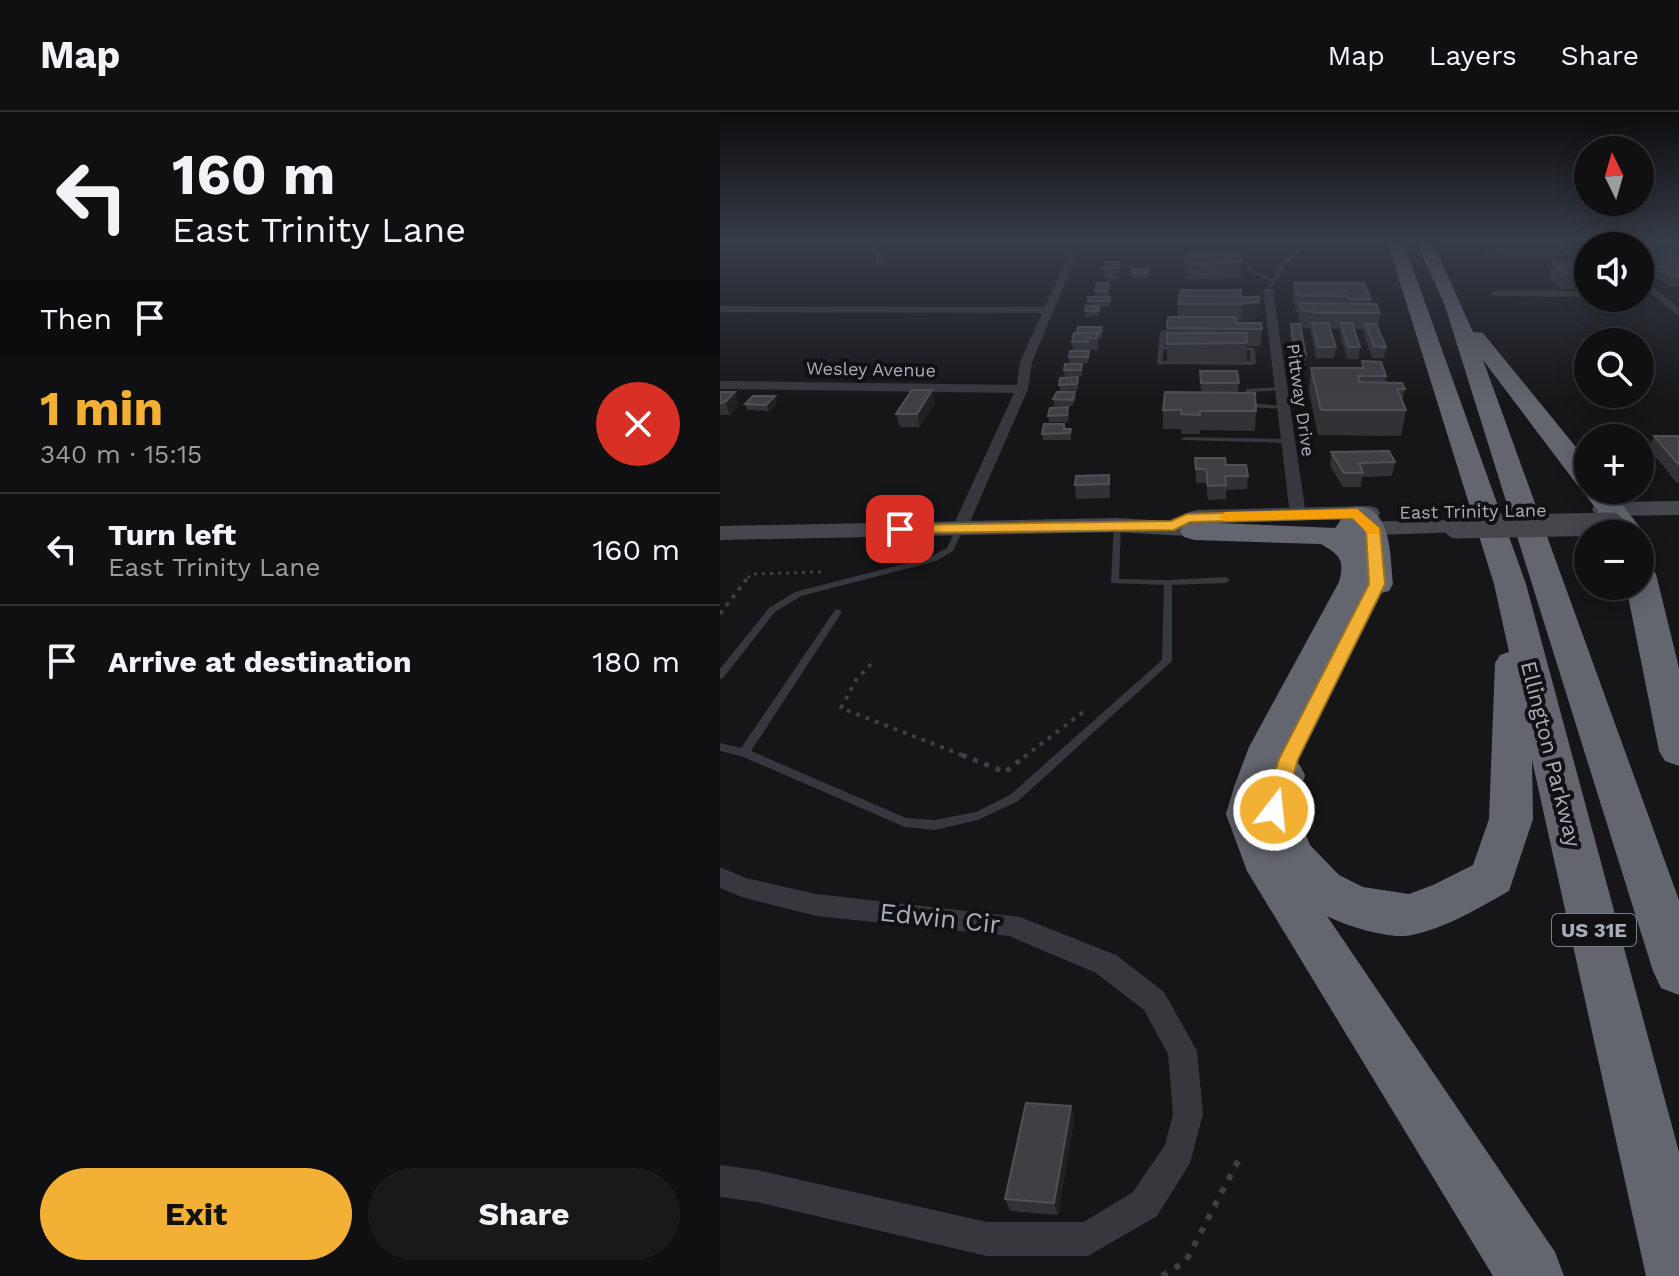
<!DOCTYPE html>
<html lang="en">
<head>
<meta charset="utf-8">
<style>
  body { margin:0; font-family:"Work Sans",sans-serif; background:#19191b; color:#f1f3f6; height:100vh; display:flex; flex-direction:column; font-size:30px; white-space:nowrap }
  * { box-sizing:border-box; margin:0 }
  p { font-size:26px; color:#9c9d9f }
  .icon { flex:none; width:44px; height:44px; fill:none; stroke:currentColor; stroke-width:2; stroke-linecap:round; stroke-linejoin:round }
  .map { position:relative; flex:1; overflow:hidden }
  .panel { display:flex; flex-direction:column; background:#101012; width:720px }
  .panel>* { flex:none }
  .guide { background:#101012; color:#f1f3f6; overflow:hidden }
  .needle { width:52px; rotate:355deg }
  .controls { position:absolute; left:854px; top:24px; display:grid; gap:16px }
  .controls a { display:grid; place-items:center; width:80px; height:80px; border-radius:50%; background:#101012; box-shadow:0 4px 20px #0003,0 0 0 2px #303032; font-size:40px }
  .pin { position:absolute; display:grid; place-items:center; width:68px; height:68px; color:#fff; margin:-34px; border-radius:16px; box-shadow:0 4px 12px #0006 }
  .me { position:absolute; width:88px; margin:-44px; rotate:16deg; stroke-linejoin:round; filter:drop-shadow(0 0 6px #0008) }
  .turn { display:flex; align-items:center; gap:28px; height:168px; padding:0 40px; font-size:36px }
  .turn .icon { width:104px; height:104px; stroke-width:2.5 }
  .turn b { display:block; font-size:56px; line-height:68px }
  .then { display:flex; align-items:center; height:76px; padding:0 40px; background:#0003; gap:16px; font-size:30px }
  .round { display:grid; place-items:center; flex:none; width:84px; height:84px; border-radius:42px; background:#19191b }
  .head { display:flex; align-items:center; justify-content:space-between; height:136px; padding:0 40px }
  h1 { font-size:48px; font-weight:700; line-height:60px; color:#f2b134 }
  .cta { display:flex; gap:16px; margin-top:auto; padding:16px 40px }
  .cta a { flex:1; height:92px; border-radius:48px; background:#f2b134; color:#111; font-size:32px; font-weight:700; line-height:92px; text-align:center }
  .cta a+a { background:#19191b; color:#f1f3f6 }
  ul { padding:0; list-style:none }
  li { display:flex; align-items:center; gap:24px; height:112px; padding:0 40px; border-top:2px solid #303032 }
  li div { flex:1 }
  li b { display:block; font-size:30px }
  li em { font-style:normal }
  header { display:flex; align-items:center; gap:48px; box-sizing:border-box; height:112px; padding:0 40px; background:#101012; border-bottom:2px solid #303032 }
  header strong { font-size:38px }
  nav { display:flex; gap:44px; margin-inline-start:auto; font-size:28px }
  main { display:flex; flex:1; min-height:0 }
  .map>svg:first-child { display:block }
</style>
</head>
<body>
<header>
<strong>Map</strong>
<nav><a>Map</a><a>Layers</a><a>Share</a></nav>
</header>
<main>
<section class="panel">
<div class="guide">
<div class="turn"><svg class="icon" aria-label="left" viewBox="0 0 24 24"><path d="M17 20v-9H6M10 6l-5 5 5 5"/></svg><div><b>160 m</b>East Trinity Lane</div></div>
<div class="then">Then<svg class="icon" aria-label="arrive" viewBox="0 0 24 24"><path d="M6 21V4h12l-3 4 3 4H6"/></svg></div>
</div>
<div class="head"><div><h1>1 min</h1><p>340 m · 15:15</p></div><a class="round" style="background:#d93025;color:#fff"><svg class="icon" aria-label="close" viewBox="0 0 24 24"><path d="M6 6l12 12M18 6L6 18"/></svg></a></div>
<ul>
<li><svg class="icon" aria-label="left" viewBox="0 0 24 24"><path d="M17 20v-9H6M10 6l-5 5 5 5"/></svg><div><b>Turn left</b><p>East Trinity Lane</p></div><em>160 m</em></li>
<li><svg class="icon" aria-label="arrive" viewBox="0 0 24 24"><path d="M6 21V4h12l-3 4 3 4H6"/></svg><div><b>Arrive at destination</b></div><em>180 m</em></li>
</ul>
<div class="cta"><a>Exit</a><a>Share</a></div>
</section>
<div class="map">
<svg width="959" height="1164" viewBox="0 0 959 1164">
  <rect width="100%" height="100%" fill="#161618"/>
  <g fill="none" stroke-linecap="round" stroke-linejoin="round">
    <polyline stroke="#3d3f44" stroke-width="2" stroke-dasharray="2 3" stroke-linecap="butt" points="518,129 543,133"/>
    <polyline stroke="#3d3f44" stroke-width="3" stroke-dasharray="3 5" stroke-linecap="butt" points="28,466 31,462 102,460"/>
    <g stroke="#3d3f44" stroke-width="4" stroke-dasharray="4 6" stroke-linecap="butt">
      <polyline points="0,502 29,464"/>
      <polyline points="151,552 136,568 121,596 247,645"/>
      <polyline points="304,645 363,600"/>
    </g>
    <polyline stroke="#3d3f44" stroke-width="5" stroke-dasharray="5 7" stroke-linecap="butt" points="242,643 285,660 307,643"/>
    <polyline stroke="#3d3f44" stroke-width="6" stroke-dasharray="6 9" stroke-linecap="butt" points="442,1164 466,1149 519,1047"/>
    <g fill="#37383d" fill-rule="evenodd">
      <polygon points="408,129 412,129 416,134 413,135"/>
      <polygon points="550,129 586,133 590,129 595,129 565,153 554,173 552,174 550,173 551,170 527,158 527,156 553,167 561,151 584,134"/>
      <polygon points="831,129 836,129 860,148 868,148 868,150 857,150"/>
      <polygon points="893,129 898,129 900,132 883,134 876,133 895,131"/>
      <polygon points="948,129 953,129 959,136 959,139"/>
      <polygon points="443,218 462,219 462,221 460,222 445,222 444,234 460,234 463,236 460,238 444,237 442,249 530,249 530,238 514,237 514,235 516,234 535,236 536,251 533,253 437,252 440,220"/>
      <polygon points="561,275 564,277 563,278 531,280 530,291 564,294 567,296 566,297 527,295 524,293 526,277"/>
      <polygon points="464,325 568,327 571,329 568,331 462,328 461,327"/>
      <polygon points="394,411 397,411 401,413 399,467 448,468 506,465 510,468 506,471 452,473 452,549 450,551 298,689 258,708 215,718 185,715 21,644 0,639 0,631 21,636 115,498 118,497 122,500 31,639 186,706 215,708 256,700 290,683 442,548 444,473 392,471 391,469"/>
      <polygon points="237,414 240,414 244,416 233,439 216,449 81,484 55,500 3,566 0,567 0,557 49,496 75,480 210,445 227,436"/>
    </g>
    <g fill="#37383d" fill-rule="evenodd">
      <polygon points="151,129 159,129 164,153 157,151"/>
      <polygon points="345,129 353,129 355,147 312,250 308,277 246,419 240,421 232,416 294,281 0,277 0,269 297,273 300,250 322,201 0,200 0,194 325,195 347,147"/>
      <polygon points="868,129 878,129 883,134 874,134"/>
      <polygon points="920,165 959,196 959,204 920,173"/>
      <polygon points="548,175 553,178 586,403 578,408 570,403 543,178"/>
      <polygon points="771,179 868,179 868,185 774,184"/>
      <polygon points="0,755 26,766 96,782 300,805 396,843 444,880 477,939 483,1002 470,1051 437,1104 368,1144 267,1144 37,1090 0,1085 0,1053 37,1058 267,1110 364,1110 413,1080 445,1033 453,1002 448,942 424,898 376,861 289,824 96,804 22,785 0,776"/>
    </g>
    <g fill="#45474d" fill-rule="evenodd">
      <polygon points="959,389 959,403 883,404 875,402 872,397 875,392 883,390"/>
      <polygon points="649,394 657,396 660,401 657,406 477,412 469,410 465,405 469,400 477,398"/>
      <polygon points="397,406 502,412 510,414 514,419 510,424 502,426 397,420 0,428 0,414"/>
      <polygon points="736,408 744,410 748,415 744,420 626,424 618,422 614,417 618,412 626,410"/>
    </g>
    <g fill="#63666e" fill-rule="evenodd">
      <path d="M667 129H683L806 472 959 1040V1164H926L812 648 813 707 789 779C759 796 726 816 692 823 671 828 626 814 607 804L835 1140 844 1164H773L527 759 506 702 514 675 529 635 619 470C625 448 620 443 601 432L475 428 464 425 460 419 464 413 475 410 616 416 627 396C672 385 670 443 673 472L669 479 657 482 647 479 565 648 579 652 585 663 576 698 590 733 619 763 643 775 689 782 713 773 753 753 769 707 775 551 780 543 789 540 774 472Z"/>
      <polygon points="696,129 712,129 753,220 763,221 868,350 868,378 891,378 925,422 920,429 920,422 895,422 862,378 864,375 858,374 763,248 959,788 959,883 941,876 933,859 725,194"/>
      <polygon points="920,452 931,455 936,462 959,556 959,654 945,649 939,639 906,474 920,474"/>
    </g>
    <polyline stroke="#45474d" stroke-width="23" points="736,415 892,412"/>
  </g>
  <g fill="#323236">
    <polygon points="757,129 843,129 844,130 840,144 779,144 770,142"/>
    <polygon points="903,129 948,129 944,141 959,142 959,175 949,175 935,164 937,157 924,157 920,154 920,134 910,134"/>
    <polygon points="860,142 868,142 868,177 840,177 829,165 833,150 858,150"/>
    <polygon points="399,150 399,167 385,167 384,157"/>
    <polygon points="521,150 521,166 465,167 465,152"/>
    <rect x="412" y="157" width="16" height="9"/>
    <polygon points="574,171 651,187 650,192 660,201 658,216 666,235 664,246 652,246 644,223 644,218 634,217 640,235 638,247 627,247 620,223 620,217 610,217 616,235 614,246 596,246 591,222 591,217 580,215 586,243 585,255 576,255 570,223 571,212 579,212 579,200 576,200 573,186"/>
    <polygon points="389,176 388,184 376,184 375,179"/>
    <polygon points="368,185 390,185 390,194 379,195 379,204 365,205 365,199 369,194"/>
    <polygon points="521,185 538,206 516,209 516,211 542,217 541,234 527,234 527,249 447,249 447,216 458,205 458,192"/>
    <polygon points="382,215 382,226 378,226 378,238 369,238 368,251 350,251 349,245 353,239 352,230 357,221"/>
    <polygon points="642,249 666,264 665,271 685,277 682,290 686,298 681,324 598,323 589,280 591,256 641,256"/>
    <polygon points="362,252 362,264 345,265 344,258"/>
    <polygon points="480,259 519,271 518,281 536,299 535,319 480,318 480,322 461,322 461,317 443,317 443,298 481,281"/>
    <polygon points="358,265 358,278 340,279 339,273"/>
    <polygon points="212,278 215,291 200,315 180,315 176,302"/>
    <polygon points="0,280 19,292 10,303 0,303"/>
    <polygon points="355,280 356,287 352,294 334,294 333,287"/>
    <polygon points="57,291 49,299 27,298 25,292"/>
    <polygon points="349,302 348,310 329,310 328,304"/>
    <polygon points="345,317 351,317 351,328 323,328 322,322"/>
    <polygon points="934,324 959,324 959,371 957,371 929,337"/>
    <polygon points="611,340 675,350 672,364 642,365 641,375 623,375 610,354"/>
    <polygon points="475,346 528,364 527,377 506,378 506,387 488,388 486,371 476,371"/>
    <polygon points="389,363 390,386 356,387 355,373"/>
    <polygon points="351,994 354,1008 338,1103 290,1099 285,1087"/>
  </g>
  <g fill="#212124">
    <polygon points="539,190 538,206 521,209 522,192"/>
    <polygon points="212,278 215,291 200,315 197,302"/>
    <polygon points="15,280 19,292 10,303 5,290"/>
    <polygon points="55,284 57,291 49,299 46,293"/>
    <polygon points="351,994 354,1008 338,1103 334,1091"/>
  </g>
  <g fill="#3f3f44" stroke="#4f5156" stroke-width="2">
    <polygon points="779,129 843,129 844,130 783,130"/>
    <polygon points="920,141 958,141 959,143 959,147 928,147"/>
    <polygon points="466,142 520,142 521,150 465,152"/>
    <polygon points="860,142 868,142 868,149"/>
    <polygon points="385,150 399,150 399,156 384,157"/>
    <polygon points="833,150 868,150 868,161 844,161"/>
    <polygon points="938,154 959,154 959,164 953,164"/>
    <rect x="412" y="157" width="16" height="4"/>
    <polygon points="377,171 388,171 388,179 375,179"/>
    <polygon points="574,171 644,171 651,187 629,187 628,184 577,183"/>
    <polygon points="461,178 521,178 521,185 460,184"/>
    <polygon points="459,184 539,185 539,190 522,192 458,192"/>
    <rect x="368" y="185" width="22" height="4"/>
    <polygon points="579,191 656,192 660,201 597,201 581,198"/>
    <polygon points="366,194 379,194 379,199 365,199"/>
    <polygon points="448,205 516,205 516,211 541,211 542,217 447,216"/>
    <polygon points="592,211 608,211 616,235 598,235"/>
    <polygon points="621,211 632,211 640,235 628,235"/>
    <polygon points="571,212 580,212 586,243 576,243"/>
    <polygon points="645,212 656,212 666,235 654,234"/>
    <polygon points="358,215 382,215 381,220 357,221"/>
    <polygon points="354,221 378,221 377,226 368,226 368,230 352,230"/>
    <polygon points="447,221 526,221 527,231 446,232"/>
    <polygon points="350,239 369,239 368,245 349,245"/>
    <polygon points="642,249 661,250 666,264 638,264 640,270 682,271 685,277 677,277 686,298 601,298 591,256 644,256"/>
    <polygon points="345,252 362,252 361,258 344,258"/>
    <polygon points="480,259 517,259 519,271 481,271"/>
    <polygon points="358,265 357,272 339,273 340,266"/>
    <polygon points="192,278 212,278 197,302 176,302"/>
    <polygon points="0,280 15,280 5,290 0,291"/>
    <polygon points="337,280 355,280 352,288 333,287"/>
    <polygon points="445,280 535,281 536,299 480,299 480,303 461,302 461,298 443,298"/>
    <polygon points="33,284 55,284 46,293 25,292"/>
    <polygon points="348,295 347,303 328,304 330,296"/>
    <polygon points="324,312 344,312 344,317 351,317 350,321 322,322"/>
    <polygon points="934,324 959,324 959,353"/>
    <polygon points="669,339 675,350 639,351 643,361 624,361 611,340"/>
    <polygon points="475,346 505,346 506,353 526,353 528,364 505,364 506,373 488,374 486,357 476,357"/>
    <polygon points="389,363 389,372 355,373 356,364"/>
    <polygon points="306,991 351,994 334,1091 285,1087"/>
  </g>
  <linearGradient id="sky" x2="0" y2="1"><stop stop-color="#0c0c0d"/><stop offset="0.44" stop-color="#363c48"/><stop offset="1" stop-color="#363c48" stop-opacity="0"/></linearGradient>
  <rect width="959" height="292" fill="url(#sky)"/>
  <polygon fill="#f2b134" stroke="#9d7322" stroke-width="2" points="637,397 660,417 665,472 578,647 564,698 561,704 547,704 544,698 559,647 649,472 646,418 633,406 470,410 454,418 180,421 173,417 180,413 451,409 467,402"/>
  <polygon fill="#f59e0b" points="637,397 659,416 659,422 648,422 633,406 505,409 498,405 505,400"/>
  <g text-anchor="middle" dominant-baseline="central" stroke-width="8" stroke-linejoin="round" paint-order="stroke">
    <g font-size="18" fill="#a8adb8" stroke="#111113">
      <text transform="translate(151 257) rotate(1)">Wesley Avenue</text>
      <text transform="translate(581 288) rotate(82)">Pittway Drive</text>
      <text transform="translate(753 399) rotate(-1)">East Trinity Lane</text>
    </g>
    <rect fill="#111113" stroke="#7b7e86" stroke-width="2" x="832" y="802" width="84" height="32" rx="6"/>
    <g font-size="20" font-weight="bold" fill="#a8adb8">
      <text x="874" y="818">US 31E</text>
    </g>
    <g font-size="22" fill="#a8adb8" stroke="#111113">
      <text transform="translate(831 642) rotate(76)">Ellington Parkway</text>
    </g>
    <g font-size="26" fill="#a8adb8" stroke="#111113">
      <text transform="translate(220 806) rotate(6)">Edwin Cir</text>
    </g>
  </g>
</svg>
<div class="controls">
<a><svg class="needle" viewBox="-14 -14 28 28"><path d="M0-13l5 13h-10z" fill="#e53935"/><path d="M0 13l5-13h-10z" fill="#9c9d9f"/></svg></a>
<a><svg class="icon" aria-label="sound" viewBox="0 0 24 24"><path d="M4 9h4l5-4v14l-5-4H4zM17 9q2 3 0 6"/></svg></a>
<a><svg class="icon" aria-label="search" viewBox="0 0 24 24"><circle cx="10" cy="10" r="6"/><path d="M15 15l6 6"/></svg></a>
<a>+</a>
<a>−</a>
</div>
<div class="pin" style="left:180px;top:417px;background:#d93025"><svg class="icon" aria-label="arrive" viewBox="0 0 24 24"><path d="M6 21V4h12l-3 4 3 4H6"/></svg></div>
<svg class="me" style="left:554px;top:698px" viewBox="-20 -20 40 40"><circle r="17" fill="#f2b134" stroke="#fff" stroke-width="3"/><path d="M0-11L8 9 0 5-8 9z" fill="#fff"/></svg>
</div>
</main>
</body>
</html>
